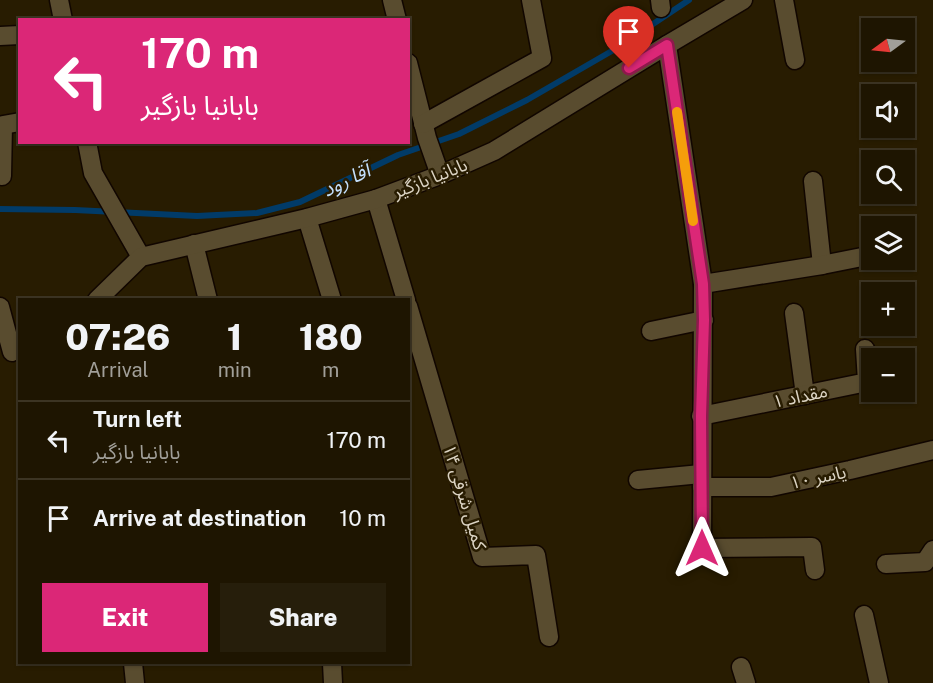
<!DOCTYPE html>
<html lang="en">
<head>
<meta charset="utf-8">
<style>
  body { margin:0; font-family:"Public Sans","Noto Sans Arabic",sans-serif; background:#261e0b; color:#f1f3f6; height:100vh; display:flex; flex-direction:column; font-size:22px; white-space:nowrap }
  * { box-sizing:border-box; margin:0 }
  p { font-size:20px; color:#a19f99 }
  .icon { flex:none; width:33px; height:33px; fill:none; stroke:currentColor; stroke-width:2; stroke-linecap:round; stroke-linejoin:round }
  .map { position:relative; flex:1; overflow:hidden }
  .side { position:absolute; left:18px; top:298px; width:392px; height:366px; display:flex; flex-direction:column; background:#1e1501; border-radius:0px; box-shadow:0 2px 4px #0004,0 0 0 2px #3c3423 }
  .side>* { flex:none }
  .top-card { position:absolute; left:18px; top:18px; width:392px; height:126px; border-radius:0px; box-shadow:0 2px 4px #0004,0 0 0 2px #3c3423; background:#db2777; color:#fff; overflow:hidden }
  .needle { width:39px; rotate:255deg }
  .buttons { position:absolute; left:861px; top:18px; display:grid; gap:12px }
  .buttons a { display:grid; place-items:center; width:54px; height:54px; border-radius:0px; background:#1e1501; box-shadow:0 2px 4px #0004,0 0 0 2px #3c3423; font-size:30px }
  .pin { position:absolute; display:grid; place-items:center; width:51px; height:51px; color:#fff; margin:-62px -26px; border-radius:50% 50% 50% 0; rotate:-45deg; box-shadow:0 0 6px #0007 }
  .pin .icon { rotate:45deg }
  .me { position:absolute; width:66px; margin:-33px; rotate:0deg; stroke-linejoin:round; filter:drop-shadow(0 0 4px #0008) }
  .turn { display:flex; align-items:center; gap:21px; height:126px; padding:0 24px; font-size:27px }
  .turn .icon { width:78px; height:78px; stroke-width:2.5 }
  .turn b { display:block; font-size:42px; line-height:51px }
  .eta { display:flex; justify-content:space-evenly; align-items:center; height:102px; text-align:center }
  .eta b { font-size:36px; font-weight:800; line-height:42px }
  .primary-button { display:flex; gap:12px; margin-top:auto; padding:12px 24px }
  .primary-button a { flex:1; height:69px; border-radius:0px; background:#db2777; color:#fff; font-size:24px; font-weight:800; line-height:69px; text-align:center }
  .primary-button a+a { background:#261e0b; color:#f1f3f6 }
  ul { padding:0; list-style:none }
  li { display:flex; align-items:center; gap:18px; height:78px; padding:0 24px; border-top:2px solid #3c3423 }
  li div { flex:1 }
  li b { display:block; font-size:22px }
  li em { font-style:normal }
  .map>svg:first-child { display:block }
</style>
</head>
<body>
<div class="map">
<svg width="933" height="683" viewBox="0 0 933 683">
  <rect width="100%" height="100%" fill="#281c01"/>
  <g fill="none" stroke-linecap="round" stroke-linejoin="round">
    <polyline stroke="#013b68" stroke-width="6" points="0,209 75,210 197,216 257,213 300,202 398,155 459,134 527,100 617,48 689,0"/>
    <g stroke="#110600" stroke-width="21">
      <g id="minor">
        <polyline points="59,0 63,20"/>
        <polyline points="392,0 397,20"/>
        <polyline points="660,0 661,8"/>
        <polyline points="784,0 795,60"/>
        <polyline points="0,36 20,35"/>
        <polyline points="667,45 703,284 702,548 812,547 815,570"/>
        <polyline points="408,63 427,138 440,175"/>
        <polyline points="423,124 542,58 531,0"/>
        <polyline points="87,142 93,173 141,257"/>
        <polyline points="2,176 3,125 20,122"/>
        <polyline points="813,181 822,265"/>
        <polyline points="376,199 406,300"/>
        <polyline points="307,218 332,300"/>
        <polyline points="194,244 208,300"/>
        <polyline points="703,284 822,265 872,255"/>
        <polyline points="97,300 141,257 307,218 376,199 440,175 494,151 667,45 743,0"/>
        <polyline points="408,306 482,557 536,555 549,637"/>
        <polyline points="0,307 12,352"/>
        <polyline points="794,313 805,395"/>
        <polyline points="651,331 704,320"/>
        <polyline points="701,416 867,382 865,349"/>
        <polyline points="638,480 701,474"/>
        <polyline points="702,487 771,487 850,470 933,450"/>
        <polyline points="886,564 925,562 933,550"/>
        <polyline points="864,615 879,683"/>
        <polyline points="133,663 135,683"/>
        <polyline points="332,663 333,683"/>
        <polyline points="741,667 746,683"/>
      </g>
    </g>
    <use href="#minor" stroke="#594c2f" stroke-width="18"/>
  </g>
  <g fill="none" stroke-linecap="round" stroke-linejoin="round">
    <g stroke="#8e194d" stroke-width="15">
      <polyline id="route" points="629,68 667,45 703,284 704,320 701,416 702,548"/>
    </g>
    <use href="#route" stroke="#db2777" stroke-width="10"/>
    <polyline stroke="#f59e0b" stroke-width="10" points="677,112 693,221"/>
  </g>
  <g text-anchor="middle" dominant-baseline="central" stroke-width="5" stroke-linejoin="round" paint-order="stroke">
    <g font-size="18" fill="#dbd3c3" stroke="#281c01">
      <text transform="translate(430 178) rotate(-22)">بابانیا بازگیر</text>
      <text transform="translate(800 396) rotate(-12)">مقداد ۱</text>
      <text transform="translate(818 477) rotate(-12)">یاسر ۱۰</text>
      <text transform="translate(465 497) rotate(73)">کمیل شرقی ۱۴</text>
    </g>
    <g font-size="20" font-style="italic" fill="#c3dffc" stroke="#281c01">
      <text transform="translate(346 180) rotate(-26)">آقا رود</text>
    </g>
  </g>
</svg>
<div class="buttons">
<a><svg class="needle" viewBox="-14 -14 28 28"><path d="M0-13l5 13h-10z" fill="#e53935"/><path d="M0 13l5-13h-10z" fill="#a19f99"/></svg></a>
<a><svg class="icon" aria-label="sound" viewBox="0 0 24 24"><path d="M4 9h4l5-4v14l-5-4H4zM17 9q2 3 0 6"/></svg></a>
<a><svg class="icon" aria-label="search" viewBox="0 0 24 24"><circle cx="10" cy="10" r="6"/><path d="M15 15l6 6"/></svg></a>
<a><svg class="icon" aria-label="layers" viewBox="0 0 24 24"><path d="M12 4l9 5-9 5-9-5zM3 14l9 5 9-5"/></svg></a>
<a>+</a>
<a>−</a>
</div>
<div class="pin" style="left:629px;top:68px;background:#d93025"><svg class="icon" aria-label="arrive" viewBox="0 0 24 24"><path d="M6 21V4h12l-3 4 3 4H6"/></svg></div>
<svg class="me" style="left:702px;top:548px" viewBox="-20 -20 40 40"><path d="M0-17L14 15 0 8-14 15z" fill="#db2777" stroke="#fff" stroke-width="4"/></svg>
<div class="top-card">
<div class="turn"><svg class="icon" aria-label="left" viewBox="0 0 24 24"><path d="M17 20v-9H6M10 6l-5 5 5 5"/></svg><div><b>170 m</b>بابانیا بازگیر</div></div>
</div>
<section class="side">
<div class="eta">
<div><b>07:26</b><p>Arrival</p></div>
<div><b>1</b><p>min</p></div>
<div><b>180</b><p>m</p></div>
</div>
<ul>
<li><svg class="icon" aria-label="left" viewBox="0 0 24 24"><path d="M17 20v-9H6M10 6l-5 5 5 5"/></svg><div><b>Turn left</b><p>بابانیا بازگیر</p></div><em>170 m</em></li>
<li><svg class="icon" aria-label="arrive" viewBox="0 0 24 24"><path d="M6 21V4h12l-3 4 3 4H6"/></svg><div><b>Arrive at destination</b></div><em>10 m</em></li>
</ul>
<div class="primary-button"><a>Exit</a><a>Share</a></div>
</section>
</div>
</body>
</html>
